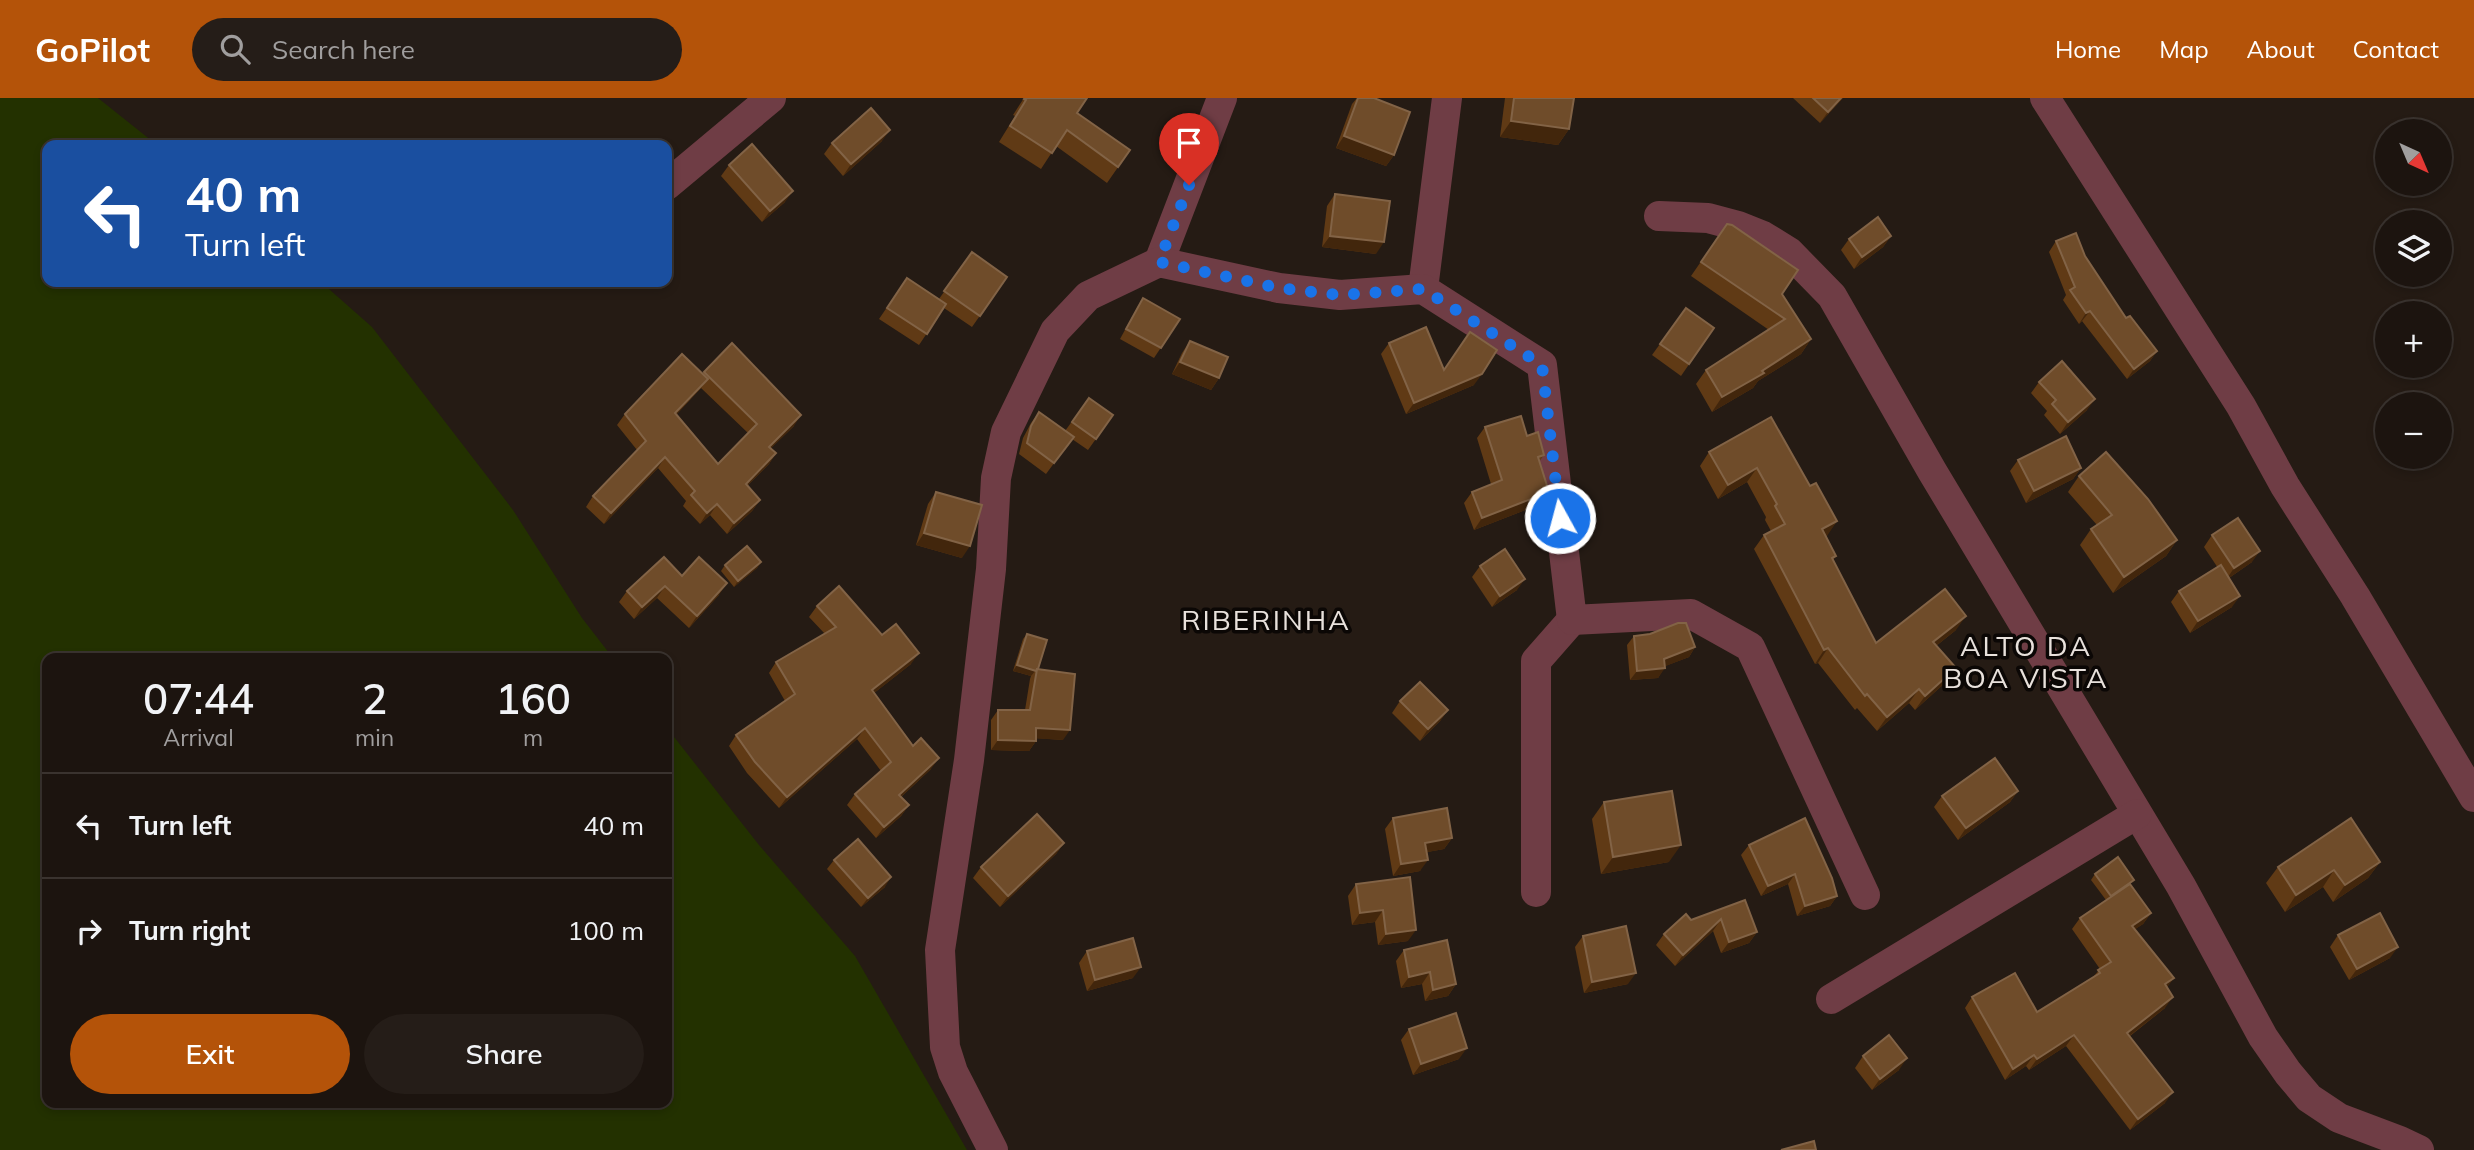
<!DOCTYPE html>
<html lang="en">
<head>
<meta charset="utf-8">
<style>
  body { margin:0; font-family:Mulish,sans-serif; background:#251d18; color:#f1f3f6; height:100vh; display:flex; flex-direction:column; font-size:26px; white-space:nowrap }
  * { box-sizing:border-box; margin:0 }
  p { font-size:23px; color:#a09e9e }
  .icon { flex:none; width:38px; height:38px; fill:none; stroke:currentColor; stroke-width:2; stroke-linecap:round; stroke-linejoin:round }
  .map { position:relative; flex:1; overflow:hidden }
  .details { position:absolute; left:42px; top:555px; width:630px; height:455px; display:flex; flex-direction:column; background:#1c140f; border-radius:14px; box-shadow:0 4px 10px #0003,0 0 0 2px #3a332f }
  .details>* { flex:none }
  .top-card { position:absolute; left:42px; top:42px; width:630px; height:147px; border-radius:14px; box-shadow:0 4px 10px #0003,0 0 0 2px #3a332f; background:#1a4fa0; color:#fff; overflow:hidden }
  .needle { width:46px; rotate:136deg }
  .fabs { position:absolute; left:2375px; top:21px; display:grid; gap:14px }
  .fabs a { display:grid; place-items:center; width:77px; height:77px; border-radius:50%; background:#1c140f; box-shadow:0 4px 10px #0003,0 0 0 2px #3a332f; font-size:35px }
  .pin { position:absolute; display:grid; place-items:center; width:60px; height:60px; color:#fff; margin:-72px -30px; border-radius:50% 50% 50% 0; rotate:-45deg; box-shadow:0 0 7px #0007 }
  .pin .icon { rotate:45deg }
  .me { position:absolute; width:77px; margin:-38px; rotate:353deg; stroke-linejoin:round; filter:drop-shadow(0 0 5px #0008) }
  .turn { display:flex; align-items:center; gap:24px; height:147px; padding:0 28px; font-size:32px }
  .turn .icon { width:91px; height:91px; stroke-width:2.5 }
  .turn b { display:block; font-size:49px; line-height:60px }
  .eta { display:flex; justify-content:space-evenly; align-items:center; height:119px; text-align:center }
  .eta b { font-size:42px; font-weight:600; line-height:49px }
  .cta { display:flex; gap:14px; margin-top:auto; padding:14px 28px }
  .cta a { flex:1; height:80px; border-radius:42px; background:#b45309; color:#fff; font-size:28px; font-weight:600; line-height:80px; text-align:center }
  .cta a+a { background:#251d18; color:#f1f3f6 }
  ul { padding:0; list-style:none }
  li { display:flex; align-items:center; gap:21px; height:105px; padding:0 28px; border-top:2px solid #3a332f }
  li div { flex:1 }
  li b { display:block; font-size:26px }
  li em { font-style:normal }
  header { display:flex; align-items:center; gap:42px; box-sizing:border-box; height:98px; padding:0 35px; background:#b45309; color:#fff }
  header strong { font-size:33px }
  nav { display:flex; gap:38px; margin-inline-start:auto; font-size:24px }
  .search { width:490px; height:63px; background:#251d18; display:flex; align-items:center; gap:18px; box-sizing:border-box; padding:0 24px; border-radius:38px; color:#a09e9e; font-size:26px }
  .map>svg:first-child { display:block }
</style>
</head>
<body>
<header>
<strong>GoPilot</strong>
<div class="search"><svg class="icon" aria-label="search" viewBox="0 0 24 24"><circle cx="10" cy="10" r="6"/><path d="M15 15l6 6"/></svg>Search here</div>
<nav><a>Home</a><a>Map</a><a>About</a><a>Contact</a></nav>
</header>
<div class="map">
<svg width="2474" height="1052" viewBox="0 0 2474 1052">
  <rect width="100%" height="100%" fill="#251b14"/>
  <polygon fill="#233100" points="0,0 98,0 157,47 47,47 47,184 321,184 372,229 513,412 582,520 613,560 47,560 47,1004 667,1004 667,630 759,747 855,858 967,1052 0,1052"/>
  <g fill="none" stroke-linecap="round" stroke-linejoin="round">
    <g stroke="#6f3d45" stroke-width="30">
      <polyline points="2045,0 2241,308 2285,388 2355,498 2474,699"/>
      <polyline points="667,87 771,0"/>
      <polyline points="1659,118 1708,120 1738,128 1763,138 1789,154 1832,198 1932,373 2181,788 2263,939 2288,975 2309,1000 2339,1020 2400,1043 2419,1052"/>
      <polyline points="1159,164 1222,0"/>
      <polyline points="1423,191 1447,0"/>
      <polyline points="1536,794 1536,563 1572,522"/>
      <polyline points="1831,901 2137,716"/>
      <polyline points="993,1052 953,974 945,949 940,852 969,662 991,471 996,380 1006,334 1055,233 1088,198 1159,164 1279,190 1340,197 1423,191 1542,267 1572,522 1691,516 1750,549 1865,797"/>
    </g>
  </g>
  <g fill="#603a15" fill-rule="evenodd">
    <polygon points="1024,0 1077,15 1130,52 1107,85 1056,48 1041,71 999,44 1015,18 1013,17"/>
    <polygon points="1357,0 1374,0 1394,57 1386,68 1336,50 1352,6"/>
    <polygon points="1505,0 1574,0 1569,31 1558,47 1500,39"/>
    <polygon points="1793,0 1843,0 1820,25"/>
    <polygon points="882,43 843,78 824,56 832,45"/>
    <polygon points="729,67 785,104 762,124 721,78"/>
    <polygon points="1335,96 1376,156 1322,149 1327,108"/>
    <polygon points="1727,126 1782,196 1811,241 1801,256 1758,283 1753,290 1712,314 1696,286 1706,272 1769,232 1691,178"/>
    <polygon points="1891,138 1883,149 1854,171 1841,152 1849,141"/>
    <polygon points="2056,143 2085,158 2126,220 2157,253 2150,263 2127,281 2082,223 2079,226 2063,202 2066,197 2049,154"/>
    <polygon points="972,154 1007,179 972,229 944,210 919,247 879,221 907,180 939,201"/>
    <polygon points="1143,200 1180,221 1154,260 1120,241 1137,210"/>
    <polygon points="1686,210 1714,230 1681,278 1652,257"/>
    <polygon points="1190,243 1219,280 1211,292 1172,276 1182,255"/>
    <polygon points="1389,245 1444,272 1474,287 1406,316 1381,256"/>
    <path d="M704 274 794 328 771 350 776 355 769 366 747 388 760 402 752 413 727 436 710 417 700 426 683 408 686 403 658 370 604 426 586 409 593 398 637 352 617 327 625 316 702 276ZM701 290 748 335 718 366 676 317Z"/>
    <polygon points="2039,284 2087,312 2060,336 2044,317 2047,313 2031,295"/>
    <polygon points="1089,300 1113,317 1088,352 1072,341 1046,376 1019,356 1023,340 1031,325 1039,314 1065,333"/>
    <polygon points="1485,329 1527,338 1544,357 1539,364 1541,406 1474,432 1464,405 1472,394 1491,386 1477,340"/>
    <polygon points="1709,354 1810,388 1837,423 1826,438 1836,458 1833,462 1876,545 1956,532 1936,548 1946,584 1915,612 1909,605 1877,633 1857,610 1855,612 1818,565 1815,566 1754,451 1764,437 1771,433 1765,422 1766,419 1747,384 1718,401 1700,368"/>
    <polygon points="2018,362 2081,370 2073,381 2026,405 2010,373"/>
    <polygon points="2079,378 2177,442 2166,458 2113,495 2080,447 2091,431 2097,427 2068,394"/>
    <polygon points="936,394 962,460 916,447 928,406"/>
    <polygon points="2212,437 2252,464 2229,480 2232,509 2190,535 2171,504 2179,493 2218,470 2204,449"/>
    <polygon points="761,464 757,470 734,489 721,473 725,467"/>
    <polygon points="1480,468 1517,492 1492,509 1472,479"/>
    <polygon points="682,478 719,497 689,530 657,500 634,521 619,504 627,493"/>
    <polygon points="817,508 882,537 911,566 874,595 931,671 901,699 909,707 901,718 876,740 847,707 855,696 881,673 857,641 779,710 747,675 729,648 736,637 785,603 769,575 776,564 825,536 809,519"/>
    <polygon points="1027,536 1063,642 1036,640 1036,643 1029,653 991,652 991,622 998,612 1025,612 1030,581 1031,578 1013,573 1023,541"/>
    <polygon points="1634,538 1695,549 1689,559 1665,568 1658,580 1630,582 1627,547"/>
    <polygon points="1400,603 1448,612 1440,623 1420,643 1392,615"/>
    <polygon points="2018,693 2010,704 1958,742 1934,709 1942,698"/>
    <polygon points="1604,704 1669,764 1601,776 1592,721"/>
    <polygon points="1393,720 1452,740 1444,751 1427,754 1420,773 1393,778 1385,731"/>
    <polygon points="1064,745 1056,756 1000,809 973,780 981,769"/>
    <polygon points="1749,747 1837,798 1830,808 1797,818 1788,786 1761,798 1741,757"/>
    <polygon points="834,762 885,789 861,809 827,771"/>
    <polygon points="2380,764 2368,780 2333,804 2323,789 2285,814 2266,785 2278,769"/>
    <polygon points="2095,776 2131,787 2151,815 2143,826 2135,831 2167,890 2165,910 2130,938 2165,1005 2130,1032 2066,948 2029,972 2026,968 2005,982 1965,910 1972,899 2037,914 2093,879 2100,871 2072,831 2080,820 2106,802 2091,782"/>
    <polygon points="1410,779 1408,843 1378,847 1375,824 1352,827 1348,798 1356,786"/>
    <polygon points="1745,802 1757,834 1749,845 1721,855 1713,833 1675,868 1656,847 1664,836 1691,822"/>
    <polygon points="2338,837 2390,860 2349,882 2330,849"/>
    <polygon points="1583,838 1628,886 1584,895 1575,849"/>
    <polygon points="1404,852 1456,886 1448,898 1425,903 1422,886 1401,890 1396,863"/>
    <polygon points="1087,853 1133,880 1087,893 1079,865"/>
    <polygon points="1409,931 1459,961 1413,977 1401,942"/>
    <polygon points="1863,958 1899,972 1872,992 1855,970"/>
  </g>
  <g fill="#42260c">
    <polygon points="1841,0 1843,0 1820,25 1828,14"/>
    <polygon points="1511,23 1569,31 1558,47 1500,39"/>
    <polygon points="890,32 882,43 843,78 851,66"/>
    <polygon points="1344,38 1394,57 1386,68 1336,50"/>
    <polygon points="793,93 785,104 762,124 770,113"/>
    <polygon points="1330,138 1384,144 1376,156 1322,149"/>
    <polygon points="1891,138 1883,149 1854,171 1862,159"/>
    <polygon points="2090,213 2082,223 2079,226 2086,215"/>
    <polygon points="1811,241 1801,256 1758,283 1753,290 1712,314 1722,299"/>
    <polygon points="2157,253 2150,263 2127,281 2134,271"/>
    <polygon points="1180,264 1219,280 1211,292 1172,276"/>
    <polygon points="1482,276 1474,287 1406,316 1414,305"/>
    <polygon points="708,281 700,291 667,326 675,315"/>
    <polygon points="2095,301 2087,312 2060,336 2068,324"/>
    <polygon points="801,317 794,328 762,359 769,349"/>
    <polygon points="776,355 769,366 738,397 746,386"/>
    <polygon points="665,359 658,370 604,426 611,415"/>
    <polygon points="1757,370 1747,384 1718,401 1728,387"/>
    <polygon points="2081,370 2073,381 2026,405 2034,393"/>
    <polygon points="1549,394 1541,406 1474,432 1482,420"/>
    <polygon points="760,402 752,413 727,436 734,425"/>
    <polygon points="717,406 710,417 700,426 707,415"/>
    <polygon points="1837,423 1827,438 1812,445 1822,431"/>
    <polygon points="924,435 970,448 962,460 916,447"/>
    <polygon points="2177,442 2166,458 2113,495 2124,479"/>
    <polygon points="2260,453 2252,464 2226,482 2234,470"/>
    <polygon points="761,464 757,470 734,489 738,483"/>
    <polygon points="1525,481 1517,492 1492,509 1500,498"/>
    <polygon points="727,485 719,497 689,530 697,518"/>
    <polygon points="665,488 657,500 634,521 642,509"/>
    <polygon points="2240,498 2232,509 2190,535 2198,523"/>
    <polygon points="1966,518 1956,532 1923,558 1933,544"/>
    <polygon points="1695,549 1689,559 1658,571 1665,570 1658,580 1630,582 1637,573"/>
    <polygon points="1828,550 1818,565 1815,566 1824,552"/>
    <polygon points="919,555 911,566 864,603 872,592"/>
    <polygon points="1017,567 1036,572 1031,578 1013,573"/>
    <polygon points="1956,570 1946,584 1915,612 1925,598"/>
    <polygon points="1919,591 1909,605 1877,633 1887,619"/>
    <polygon points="1448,612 1440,623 1420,643 1428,631"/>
    <polygon points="865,630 857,641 779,710 787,699"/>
    <polygon points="1036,630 1070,632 1063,642 1029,640"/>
    <polygon points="998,642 1036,643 1029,653 991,652"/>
    <polygon points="939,660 931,671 891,708 899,697"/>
    <polygon points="2018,693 2010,704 1958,742 1966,730"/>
    <polygon points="909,707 901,718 876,740 884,729"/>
    <polygon points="1452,740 1444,751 1417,756 1425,745"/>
    <polygon points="1064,745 1056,756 1000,809 1008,798"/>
    <polygon points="1681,747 1669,764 1601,776 1613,759"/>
    <polygon points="1428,762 1420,773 1393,778 1401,766"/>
    <polygon points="2380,764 2368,780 2333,804 2345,787"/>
    <polygon points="2334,772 2323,789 2285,814 2296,797"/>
    <polygon points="1795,776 1788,786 1761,798 1768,788"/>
    <polygon points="891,779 885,789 861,809 868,800"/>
    <polygon points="1837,798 1830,808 1797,818 1805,808"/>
    <polygon points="1383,812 1375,824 1352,827 1360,815"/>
    <polygon points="2151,815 2143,826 2124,839 2132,828"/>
    <polygon points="1721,821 1713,833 1675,868 1683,857"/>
    <polygon points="1416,832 1408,843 1378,847 1386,836"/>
    <polygon points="1757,834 1749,845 1721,855 1729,844"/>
    <polygon points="2398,849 2390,860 2349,882 2357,871"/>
    <polygon points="1141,869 1133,880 1087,893 1095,882"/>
    <polygon points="1430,874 1422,886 1401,890 1409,879"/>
    <polygon points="1636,875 1628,886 1584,895 1592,884"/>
    <polygon points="2174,880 2166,891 2165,886"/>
    <polygon points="1456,886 1448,898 1425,903 1433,892"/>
    <polygon points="2173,899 2165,910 2119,946 2127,935"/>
    <polygon points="2074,937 2066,948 2029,972 2037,961"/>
    <polygon points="1467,950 1459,961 1413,977 1421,966"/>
    <polygon points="2034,957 2026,968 2005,982 2013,971"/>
    <polygon points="1907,960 1899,972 1872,992 1880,981"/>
    <polygon points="2173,994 2165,1005 2130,1032 2138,1021"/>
  </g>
  <g fill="#6f4c2a" stroke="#826346" stroke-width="2">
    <polygon points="1025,0 1087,0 1077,15 1130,52 1118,69 1067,32 1052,55 1010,28 1026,2 1024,1"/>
    <polygon points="1358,0 1374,0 1410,14 1394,57 1344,38"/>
    <polygon points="1514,0 1574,0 1569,31 1511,23"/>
    <polygon points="1813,0 1841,0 1828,14"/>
    <polygon points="871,10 890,32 851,66 832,45"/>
    <polygon points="752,46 793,93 770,113 729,67"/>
    <polygon points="1335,96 1390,103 1384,144 1330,138"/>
    <polygon points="1878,119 1891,138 1862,159 1849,141"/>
    <polygon points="1727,126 1732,127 1798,172 1782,196 1811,241 1762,273 1764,275 1722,299 1706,272 1785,221 1701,164"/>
    <polygon points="2076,135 2085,158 2126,220 2130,218 2157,253 2134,271 2090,213 2086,215 2070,192 2075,189 2056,143"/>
    <polygon points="972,154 1007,179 980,218 944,193"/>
    <polygon points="907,180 946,206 927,236 887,210"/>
    <polygon points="1143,200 1180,221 1161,250 1126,231"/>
    <polygon points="1686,210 1714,230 1689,266 1660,246"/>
    <polygon points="1426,229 1444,272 1470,234 1497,252 1482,276 1414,305 1389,245"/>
    <polygon points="1190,243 1228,259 1219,280 1180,264"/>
    <polygon points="732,245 801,317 769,349 776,355 746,386 760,402 734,425 717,406 707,415 691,397 695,393 665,359 611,415 593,398 646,343 625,316 682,256 708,281 675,315 718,366 757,326 704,274"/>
    <polygon points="2062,263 2095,301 2068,324 2052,306 2056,302 2039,284"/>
    <polygon points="1089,300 1113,317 1096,341 1072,324"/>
    <polygon points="1039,314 1074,339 1054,365 1027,345 1031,328"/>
    <polygon points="1521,318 1527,338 1538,334 1544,357 1538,359 1549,394 1482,420 1472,394 1502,382 1485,329"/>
    <polygon points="1771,319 1810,388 1816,385 1837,423 1822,431 1836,458 1832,460 1876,545 1945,491 1966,518 1933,544 1956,570 1925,598 1919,591 1887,619 1867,596 1865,598 1828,550 1824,552 1764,437 1785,426 1775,408 1777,406 1757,370 1728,387 1709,354"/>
    <polygon points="2066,338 2081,370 2034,393 2018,362"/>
    <polygon points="2106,354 2148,401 2177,442 2124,479 2091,431 2112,417 2079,378"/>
    <polygon points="936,394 982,407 970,448 924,435"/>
    <polygon points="2238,420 2260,453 2234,470 2212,437"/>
    <polygon points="747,448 761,464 738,483 725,467"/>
    <polygon points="1505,451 1525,481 1500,498 1480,468"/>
    <polygon points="664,459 682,478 699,459 727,485 697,518 665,488 642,509 627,493"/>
    <polygon points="2221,467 2240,498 2198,523 2179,493"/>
    <polygon points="839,488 882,537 896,526 919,555 872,592 913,648 921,640 939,660 899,697 909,707 884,729 855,696 891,664 865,630 787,699 755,664 736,637 795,596 776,564 836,529 817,508"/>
    <polygon points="1678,525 1686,525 1695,549 1664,561 1665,570 1637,573 1634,538 1650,536"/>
    <polygon points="1027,536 1047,542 1038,571 1037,571 1036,573 1017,567"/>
    <polygon points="1037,571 1075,576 1070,632 1036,630 1036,643 998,642 998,612 1030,612"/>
    <polygon points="1420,584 1448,612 1428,631 1400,603"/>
    <polygon points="1995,660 2018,693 1966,730 1942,698"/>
    <polygon points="1672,693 1681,747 1613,759 1604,704"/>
    <polygon points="1447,710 1452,740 1425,745 1428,762 1401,766 1393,720"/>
    <polygon points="1037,716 1064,745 1008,798 981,769"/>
    <polygon points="1805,720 1832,780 1837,798 1805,808 1795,776 1768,788 1749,747"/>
    <polygon points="2351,720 2380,764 2345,787 2334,772 2296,797 2278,769"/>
    <polygon points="858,741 891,779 868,800 834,762"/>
    <polygon points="2118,759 2134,782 2111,798 2095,776"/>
    <polygon points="1410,779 1416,832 1386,836 1383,812 1360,815 1356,786"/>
    <polygon points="2130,786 2151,815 2132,828 2174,880 2165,886 2173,899 2127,935 2173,994 2138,1021 2074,937 2037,961 2034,957 2013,971 1972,899 2015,875 2037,914 2100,875 2098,872 2111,864 2080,820"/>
    <polygon points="1745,802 1757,834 1729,844 1721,821 1683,857 1664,836 1686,816 1691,822"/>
    <polygon points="2380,815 2398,849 2357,871 2338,837"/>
    <polygon points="1626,828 1636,875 1592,884 1583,838"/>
    <polygon points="1133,840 1141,869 1095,882 1087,853"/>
    <polygon points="1447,842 1456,886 1433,892 1430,874 1409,879 1404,852"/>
    <polygon points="1456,915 1467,950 1421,966 1409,931"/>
    <polygon points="1889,937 1907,960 1880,981 1863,958"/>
    <polygon points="1814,1043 1816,1052 1781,1052"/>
  </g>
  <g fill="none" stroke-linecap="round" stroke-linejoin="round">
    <polyline stroke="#1a73e8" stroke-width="12" stroke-dasharray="0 21.6" points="1189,87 1159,164 1279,190 1340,197 1423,191 1542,267 1560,420"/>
  </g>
  <g text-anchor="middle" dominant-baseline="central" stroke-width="7" stroke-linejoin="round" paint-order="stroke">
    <g font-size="28" letter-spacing="2" fill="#e8e1dc" stroke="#0b0705">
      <text x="1266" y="521">RIBERINHA</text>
      <text x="2026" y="547">ALTO DA<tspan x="2026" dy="32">BOA VISTA</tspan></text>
    </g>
  </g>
</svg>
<div class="fabs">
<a><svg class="needle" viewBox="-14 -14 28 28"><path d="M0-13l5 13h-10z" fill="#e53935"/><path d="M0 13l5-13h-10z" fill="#a09e9e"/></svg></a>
<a><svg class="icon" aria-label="layers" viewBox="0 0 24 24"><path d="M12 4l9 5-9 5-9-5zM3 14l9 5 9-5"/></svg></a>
<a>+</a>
<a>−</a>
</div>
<div class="pin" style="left:1189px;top:87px;background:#d93025"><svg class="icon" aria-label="arrive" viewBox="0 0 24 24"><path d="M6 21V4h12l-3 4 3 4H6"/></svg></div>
<svg class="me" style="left:1560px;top:420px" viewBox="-20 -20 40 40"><circle r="17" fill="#1a73e8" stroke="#fff" stroke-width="3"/><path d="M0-11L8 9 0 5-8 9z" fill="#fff"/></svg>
<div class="top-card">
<div class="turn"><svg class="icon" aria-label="left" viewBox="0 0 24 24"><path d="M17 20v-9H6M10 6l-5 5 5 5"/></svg><div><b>40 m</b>Turn left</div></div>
</div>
<section class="details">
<div class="eta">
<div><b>07:44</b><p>Arrival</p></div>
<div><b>2</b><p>min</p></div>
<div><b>160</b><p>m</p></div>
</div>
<ul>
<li><svg class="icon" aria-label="left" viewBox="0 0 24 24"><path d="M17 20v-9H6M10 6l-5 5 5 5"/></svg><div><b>Turn left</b></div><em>40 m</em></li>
<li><svg class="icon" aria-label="right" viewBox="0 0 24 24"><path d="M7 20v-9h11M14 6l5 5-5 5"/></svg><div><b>Turn right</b></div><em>100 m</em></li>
</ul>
<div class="cta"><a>Exit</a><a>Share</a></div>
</section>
</div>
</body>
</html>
